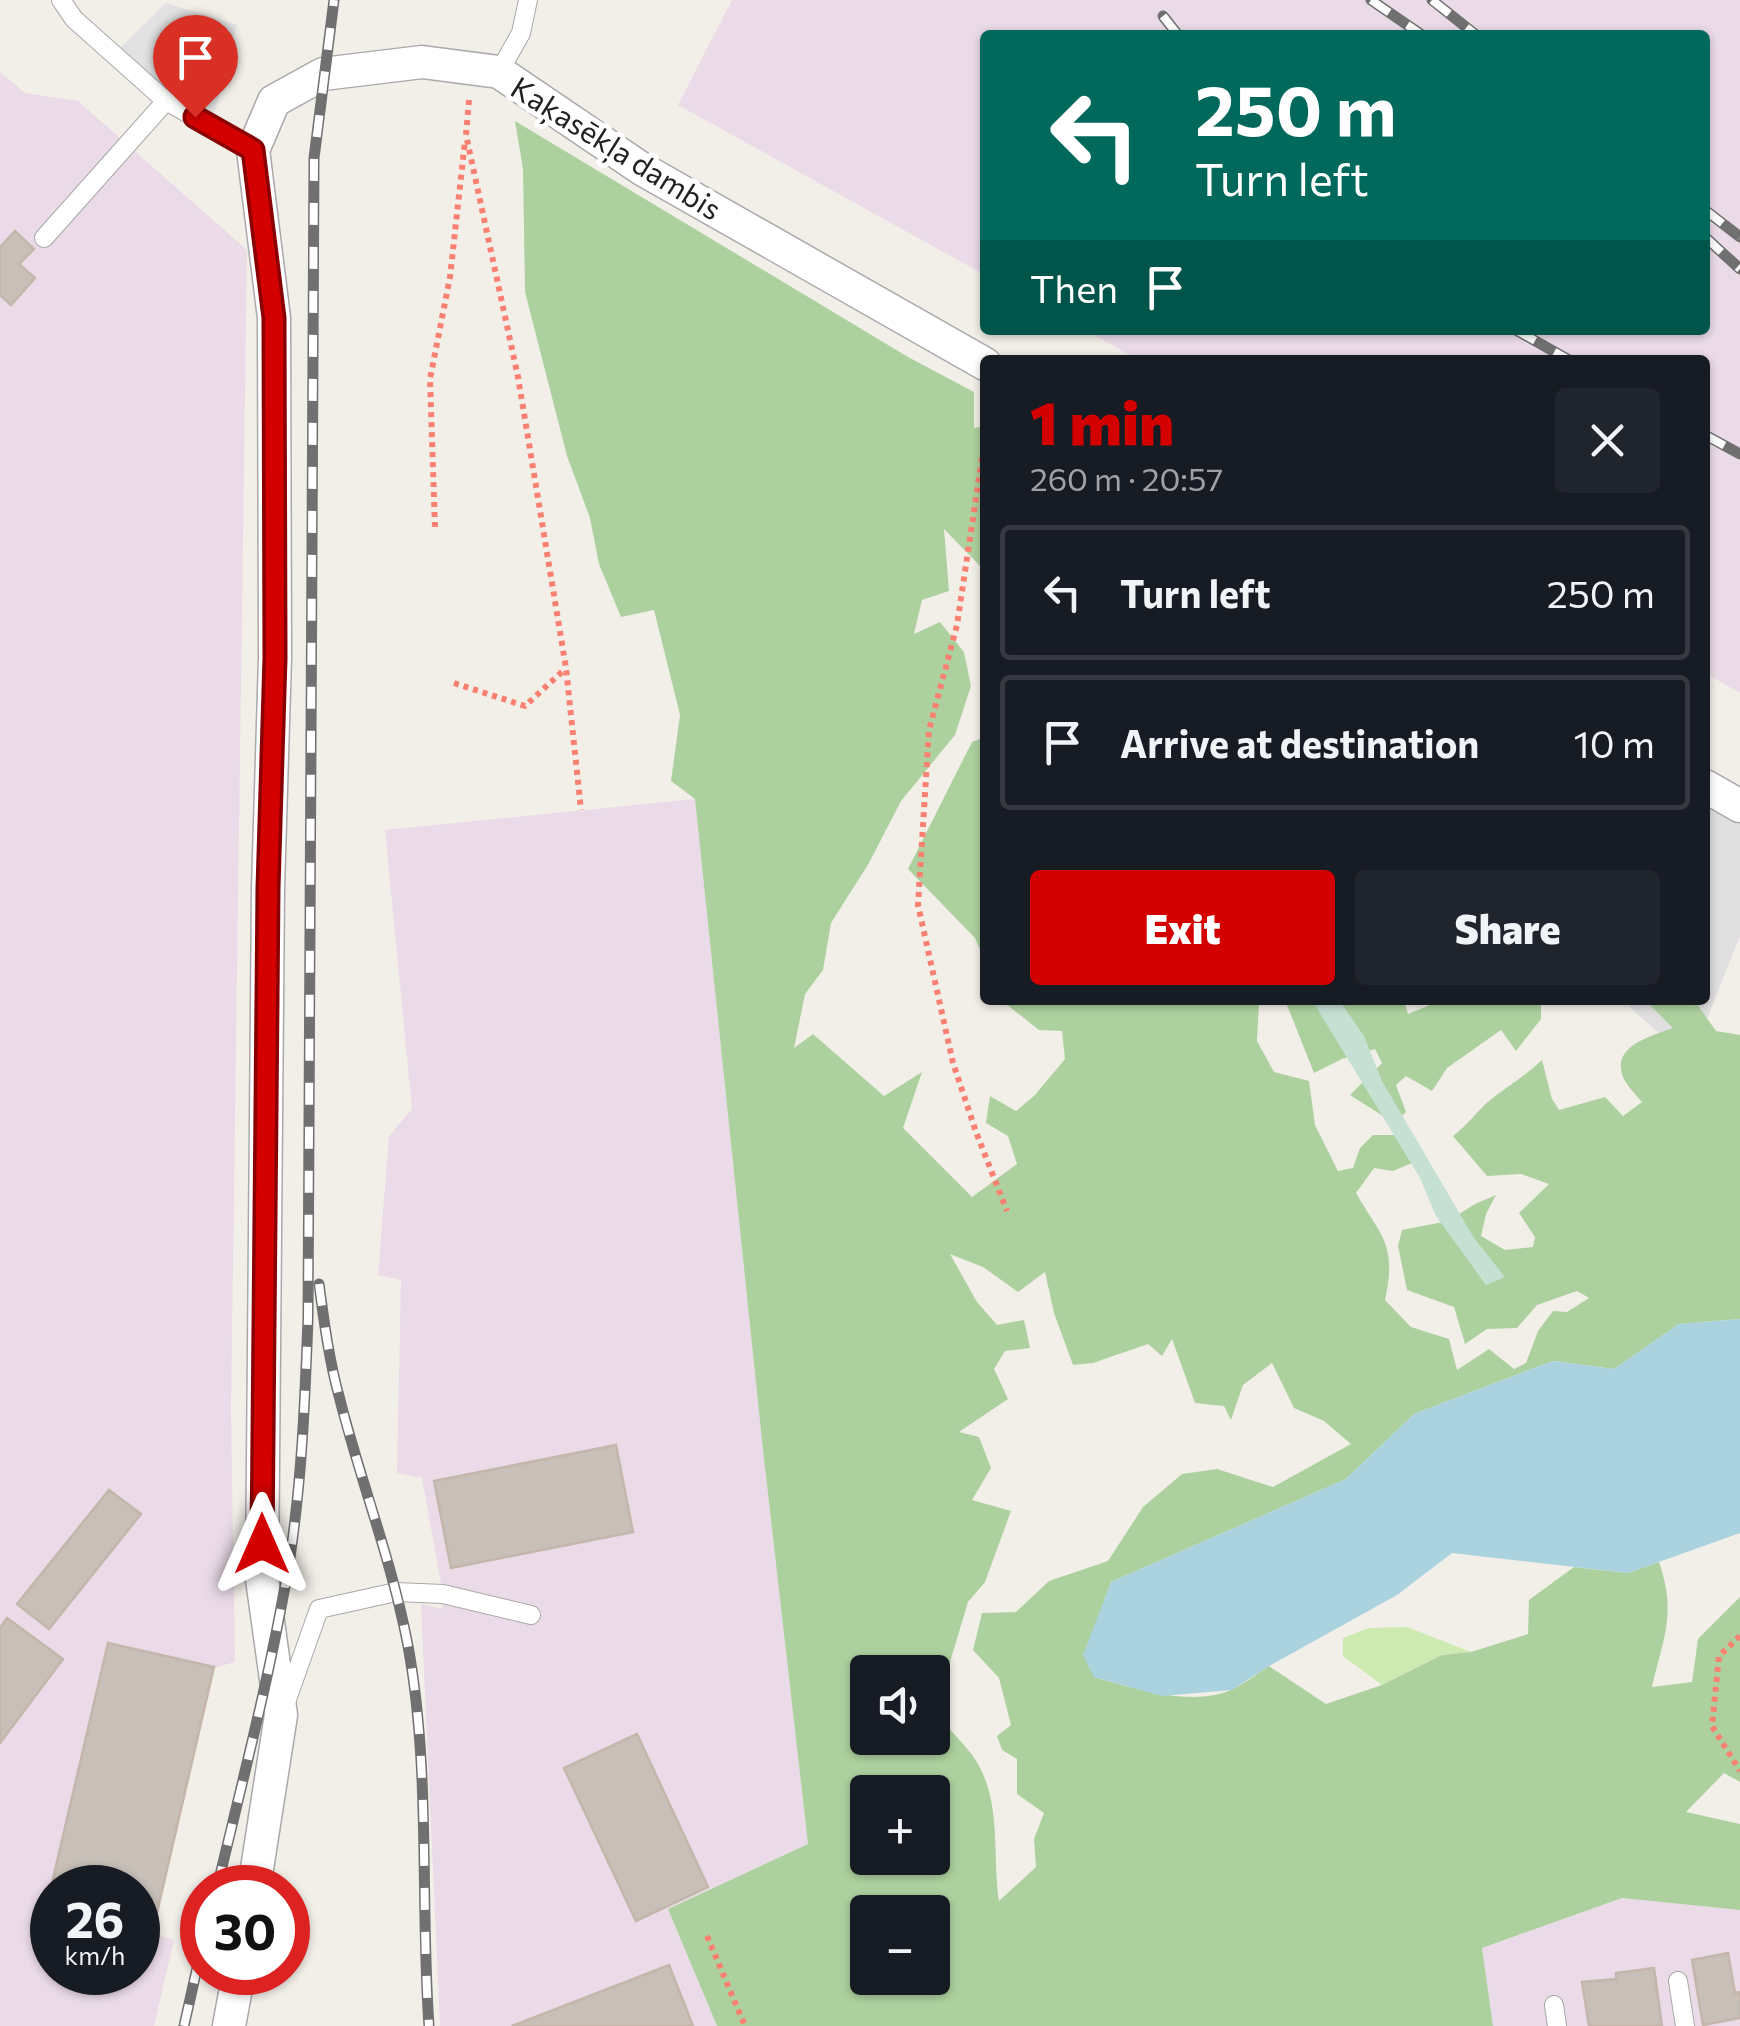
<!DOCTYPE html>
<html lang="en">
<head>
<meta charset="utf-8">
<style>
  body { margin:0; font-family:Commissioner,sans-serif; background:#20242c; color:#f1f3f6; height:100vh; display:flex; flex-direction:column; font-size:38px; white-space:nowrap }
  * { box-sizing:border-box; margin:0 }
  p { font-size:32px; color:#9ea1a6 }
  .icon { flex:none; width:55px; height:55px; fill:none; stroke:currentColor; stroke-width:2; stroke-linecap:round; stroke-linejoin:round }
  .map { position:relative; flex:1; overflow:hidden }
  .drawer { position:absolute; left:980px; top:355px; width:730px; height:650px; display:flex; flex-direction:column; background:#171b24; border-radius:10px; box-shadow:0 2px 8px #0004 }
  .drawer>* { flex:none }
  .hud { position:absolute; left:980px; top:30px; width:730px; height:305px; border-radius:10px; box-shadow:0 2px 8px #0004; background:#00695c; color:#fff; overflow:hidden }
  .buttons { position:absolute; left:850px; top:1655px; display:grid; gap:20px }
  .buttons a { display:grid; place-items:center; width:100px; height:100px; border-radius:10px; background:#171b24; box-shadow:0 2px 8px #0004; font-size:50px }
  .speed { position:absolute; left:30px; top:1865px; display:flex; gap:20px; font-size:50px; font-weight:700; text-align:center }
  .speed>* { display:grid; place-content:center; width:130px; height:130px; border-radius:50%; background:#171b24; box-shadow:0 2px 8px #0004; line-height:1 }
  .speed small { font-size:25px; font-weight:400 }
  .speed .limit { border:15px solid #d22; background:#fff; color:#111 }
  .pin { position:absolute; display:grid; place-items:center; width:85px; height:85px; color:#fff; margin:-102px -42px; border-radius:50% 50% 50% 0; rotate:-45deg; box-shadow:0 0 10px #0007 }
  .pin .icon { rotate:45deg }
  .me { position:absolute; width:110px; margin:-55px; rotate:0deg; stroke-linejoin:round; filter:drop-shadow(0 0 8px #0008) }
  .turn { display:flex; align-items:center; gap:35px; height:210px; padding:0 50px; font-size:45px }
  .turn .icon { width:130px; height:130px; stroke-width:2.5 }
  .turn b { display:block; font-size:70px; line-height:85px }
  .then { display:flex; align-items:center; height:95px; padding:0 50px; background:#0003; gap:20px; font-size:38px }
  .round { display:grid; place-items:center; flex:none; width:105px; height:105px; border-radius:10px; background:#20242c }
  .overview { display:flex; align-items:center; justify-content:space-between; height:170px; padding:0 50px }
  h1 { font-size:60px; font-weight:800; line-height:75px; color:#d40000 }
  .cta { display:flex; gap:20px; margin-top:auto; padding:20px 50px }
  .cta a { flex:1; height:115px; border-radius:10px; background:#d40000; color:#fff; font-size:40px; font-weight:800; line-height:115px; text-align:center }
  .cta a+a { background:#20242c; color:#f1f3f6 }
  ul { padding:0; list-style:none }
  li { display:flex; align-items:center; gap:30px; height:135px; margin:0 20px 15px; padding:0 30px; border:5px solid #363941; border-radius:10px }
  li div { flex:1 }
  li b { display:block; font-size:38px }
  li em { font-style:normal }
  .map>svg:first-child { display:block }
</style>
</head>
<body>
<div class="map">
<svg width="1740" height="2026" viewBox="0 0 1740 2026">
  <rect width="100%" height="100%" fill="#f2efe9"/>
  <polygon fill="#e0dfdf" points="1705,800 1740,820 1740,936 1690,1061 1622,1000 1705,1000"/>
  <g fill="#ebdbe8" fill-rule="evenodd">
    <polygon points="732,0 1740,0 1740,693 1705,673 1705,360 1139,360 1085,330 1705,330 1705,35 985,35 985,275 678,105"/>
    <path d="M0 72 25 93 78 101 247 250 231 1409 235 1662 214 1668 152 1933 174 1940 154 2026H0ZM52 1888H138V1972H52Z"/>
    <polygon points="695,799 763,1450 808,1844 668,1909 717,2026 440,2026 421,1604 442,1609 443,1594 422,1478 397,1473 401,1280 378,1275 389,1136 412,1109 385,830"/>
    <polygon points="1622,1898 1740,1910 1740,2026 1493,2026 1482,1948"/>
  </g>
  <polygon fill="#cdebb0" points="1407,1627 1471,1652 1442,1655 1382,1685 1343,1656 1343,1638 1369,1628"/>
  <g fill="#add19e" fill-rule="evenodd">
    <path d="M515 121 908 357 974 392V428L985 426V571L944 529 949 591 922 600 914 634 940 622 964 652 971 686 955 735 901 801 869 863 831 923 823 970 805 994 794 1048 813 1034 884 1096 922 1072 903 1128 972 1197 1017 1164 1008 1136 986 1123 990 1096 1016 1111 1034 1096 1065 1059 1062 1031 1039 1030 1001 1000H1256L1259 1004 1257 1041 1274 1072 1309 1081 1315 1125 1338 1171 1353 1168 1360 1148 1373 1135H1403L1417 1161 1393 1171 1374 1168 1356 1193C1382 1238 1397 1244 1385 1300L1411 1327 1449 1339 1457 1370 1489 1349 1514 1369 1526 1363 1538 1331 1553 1311 1567 1312 1589 1298 1577 1291 1537 1305 1517 1328 1487 1329 1465 1344 1454 1307 1407 1290 1398 1246 1402 1230 1448 1221 1475 1204 1496 1195 1486 1214 1481 1236 1505 1250 1533 1247 1535 1237 1519 1213 1549 1184 1521 1174 1487 1176 1453 1136C1467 1126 1476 1112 1489 1101 1507 1087 1525 1076 1542 1060L1552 1099 1559 1110 1605 1097 1623 1116 1642 1102C1636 1095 1624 1083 1622 1074 1613 1045 1654 1035 1673 1028L1645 1000H1694L1716 1031 1740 1035V1319L1679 1324 1614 1369 1553 1361 1414 1414 1346 1479 1111 1582 1100 1615 1094 1677C1134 1688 1195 1709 1235 1688 1247 1682 1258 1673 1269 1666L1326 1704 1382 1685 1442 1655 1471 1652 1528 1634 1529 1600 1574 1567 1628 1573 1659 1562C1677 1614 1663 1638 1652 1687L1692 1682 1698 1639 1740 1597V1782L1724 1773 1686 1812 1740 1824V1910L1622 1898 1482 1948 1493 2026H717L668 1909 808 1844 763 1450 695 799 671 781 680 715 654 610 621 617 599 564 590 518 567 456 525 292 523 169ZM950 1254 983 1267 1018 1292 1045 1272 1054 1313 1073 1365 1093 1363 1148 1344 1162 1356 1172 1339 1195 1403 1224 1406 1231 1420 1243 1385 1272 1363 1294 1408 1324 1421 1351 1444 1273 1487 1217 1469 1182 1474 1143 1507 1108 1561 1049 1581 1016 1612 982 1613 973 1650 999 1678 1011 1725 997 1736 1002 1750 1017 1759V1794L1044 1813 1034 1839 1036 1867 999 1901C993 1861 1000 1812 983 1774 975 1754 958 1739 944 1723L933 1721 932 1738H868V1672H932L933 1694 945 1679 968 1602 985 1582 1011 1511 972 1500 991 1468 979 1437 959 1432 1008 1399 994 1369 1005 1351 1030 1348 1024 1320 997 1325 977 1302ZM868 1792H932V1858H868ZM868 1912H932V1978H868Z"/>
    <polygon points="985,737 985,961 975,938 908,869 972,742"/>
    <polygon points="1285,1000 1404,1000 1408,1014 1442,1000 1541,1000 1541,1019 1516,1051 1501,1030 1447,1068 1432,1091 1406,1076 1396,1085 1406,1112 1394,1123 1350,1095 1382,1063 1375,1049 1342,1059 1314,1073"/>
  </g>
  <polygon fill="#c6e0d4" points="1312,1000 1339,1000 1364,1036 1382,1081 1474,1238 1505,1277 1486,1285 1436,1216 1420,1178"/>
  <polygon fill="#e2e2e2" points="166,3 237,25 210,133 114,54"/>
  <polygon fill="#aad3df" points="1740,1319 1740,1533 1628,1573 1452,1553 1397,1595 1269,1666 1232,1690 1162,1696 1094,1677 1083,1655 1111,1582 1346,1479 1414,1414 1553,1361 1614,1369 1679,1324"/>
  <g fill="#c7bfb8" stroke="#c4b6ab" stroke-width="2.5">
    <polygon points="15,231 34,249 19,264 35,278 11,305 0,295 0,247"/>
    <polygon points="616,1445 633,1532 451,1568 434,1481"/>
    <polygon points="109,1490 141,1514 49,1629 17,1604"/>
    <polygon points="7,1618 63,1659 0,1743 0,1628"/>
    <polygon points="108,1643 214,1667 152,1934 138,1931 138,1888 52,1888 52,1910 46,1909"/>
    <polygon points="637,1734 708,1887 636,1921 564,1768"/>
    <polygon points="1728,1953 1735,1993 1740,1992 1740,2018 1703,2025 1692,1960"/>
    <polygon points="669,1965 693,2026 512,2026"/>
    <polygon points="1654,1968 1662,2026 1589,2026 1582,1982 1616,1979 1616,1973"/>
  </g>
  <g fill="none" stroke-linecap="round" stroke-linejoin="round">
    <g stroke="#a9a9a9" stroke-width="20">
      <g id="lane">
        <polyline points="61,0 74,19 166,101 253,150"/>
        <polyline points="499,72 521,33 528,0"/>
        <polyline points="44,238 166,101"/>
        <polyline points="285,1705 319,1609 396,1592 443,1594 531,1615"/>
        <polyline points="1678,1981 1685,2026"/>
        <polyline points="1554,2005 1557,2026"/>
      </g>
    </g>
    <g stroke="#a9a9a9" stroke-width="35">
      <g id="street">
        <polyline points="1705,786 1740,806"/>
        <polyline points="254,1888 281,1715 262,1579 268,888 275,658 274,318 253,150 274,101 323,74 422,62 499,72 642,169 985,364"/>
        <polyline points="229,2026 239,1972"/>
      </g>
    </g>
    <g stroke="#fa8072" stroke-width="6" stroke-dasharray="5 5" stroke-linecap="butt">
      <polyline points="469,100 466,135 518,377 566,668 581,810"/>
      <polyline points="985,438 957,625 929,730 918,905 953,1063 976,1132 1007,1211"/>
      <polyline points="435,527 430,379 450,277 465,141"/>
      <polyline points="454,683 525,706 565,669"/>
      <polyline points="1740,1636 1719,1656 1712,1726 1740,1771"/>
      <polyline points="707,1936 745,2026"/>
    </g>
    <use href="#lane" stroke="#fff" stroke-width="18"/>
    <use href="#street" stroke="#fff" stroke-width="32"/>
    <g stroke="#707070" stroke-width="11">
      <g id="rail">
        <polyline points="1371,0 1422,35"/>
        <polyline points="1432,0 1476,35"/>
        <polyline points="1163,16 1178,35"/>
        <polyline points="1705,210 1740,237"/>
        <polyline points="1705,237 1740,269"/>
        <polyline points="1516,330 1569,360"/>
        <polyline points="1705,435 1740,454"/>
        <path d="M319 1284C324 1321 329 1360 339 1396 360 1480 392 1561 408 1646 431 1771 420 1900 429 2026"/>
        <path d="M217 1888C243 1778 272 1668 290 1557 302 1478 305 1398 308 1319L314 158 334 0"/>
        <polyline points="184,2026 202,1946"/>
      </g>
    </g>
    <use href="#rail" stroke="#fff" stroke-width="8" stroke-dasharray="22" stroke-linecap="butt"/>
  </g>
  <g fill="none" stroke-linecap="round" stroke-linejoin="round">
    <g stroke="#8a0000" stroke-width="25">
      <polyline id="route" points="195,117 253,150 274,318 275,658 268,888 262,1544"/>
    </g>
    <use href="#route" stroke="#d40000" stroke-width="18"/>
  </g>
  <g text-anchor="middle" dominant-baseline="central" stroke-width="10" stroke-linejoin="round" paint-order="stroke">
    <g font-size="30" fill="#222" stroke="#fff">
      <text transform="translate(617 147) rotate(32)">Kaķasēkļa dambis</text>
    </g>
  </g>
</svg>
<div class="buttons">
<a><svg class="icon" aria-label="sound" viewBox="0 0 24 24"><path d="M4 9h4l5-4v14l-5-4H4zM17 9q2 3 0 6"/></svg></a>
<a>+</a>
<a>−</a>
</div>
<div class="speed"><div>26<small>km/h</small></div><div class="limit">30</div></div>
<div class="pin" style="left:195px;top:117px;background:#d93025"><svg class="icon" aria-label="arrive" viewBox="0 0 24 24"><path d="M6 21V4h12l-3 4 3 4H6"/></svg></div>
<svg class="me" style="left:262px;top:1544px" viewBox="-20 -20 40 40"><path d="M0-17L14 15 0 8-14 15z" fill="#d40000" stroke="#fff" stroke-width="4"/></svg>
<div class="hud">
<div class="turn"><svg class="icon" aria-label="left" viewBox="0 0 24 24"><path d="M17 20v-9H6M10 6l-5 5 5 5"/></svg><div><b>250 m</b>Turn left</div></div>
<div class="then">Then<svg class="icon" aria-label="arrive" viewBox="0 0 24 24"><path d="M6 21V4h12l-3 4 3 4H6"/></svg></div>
</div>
<section class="drawer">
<div class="overview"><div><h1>1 min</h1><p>260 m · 20:57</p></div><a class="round"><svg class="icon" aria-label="close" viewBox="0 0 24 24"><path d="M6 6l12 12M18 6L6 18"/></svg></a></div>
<ul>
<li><svg class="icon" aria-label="left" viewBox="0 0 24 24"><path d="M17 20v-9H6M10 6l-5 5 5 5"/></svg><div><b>Turn left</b></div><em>250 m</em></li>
<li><svg class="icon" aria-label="arrive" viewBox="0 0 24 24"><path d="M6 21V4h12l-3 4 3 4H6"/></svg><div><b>Arrive at destination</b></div><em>10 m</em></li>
</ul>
<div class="cta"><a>Exit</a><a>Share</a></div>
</section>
</div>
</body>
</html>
